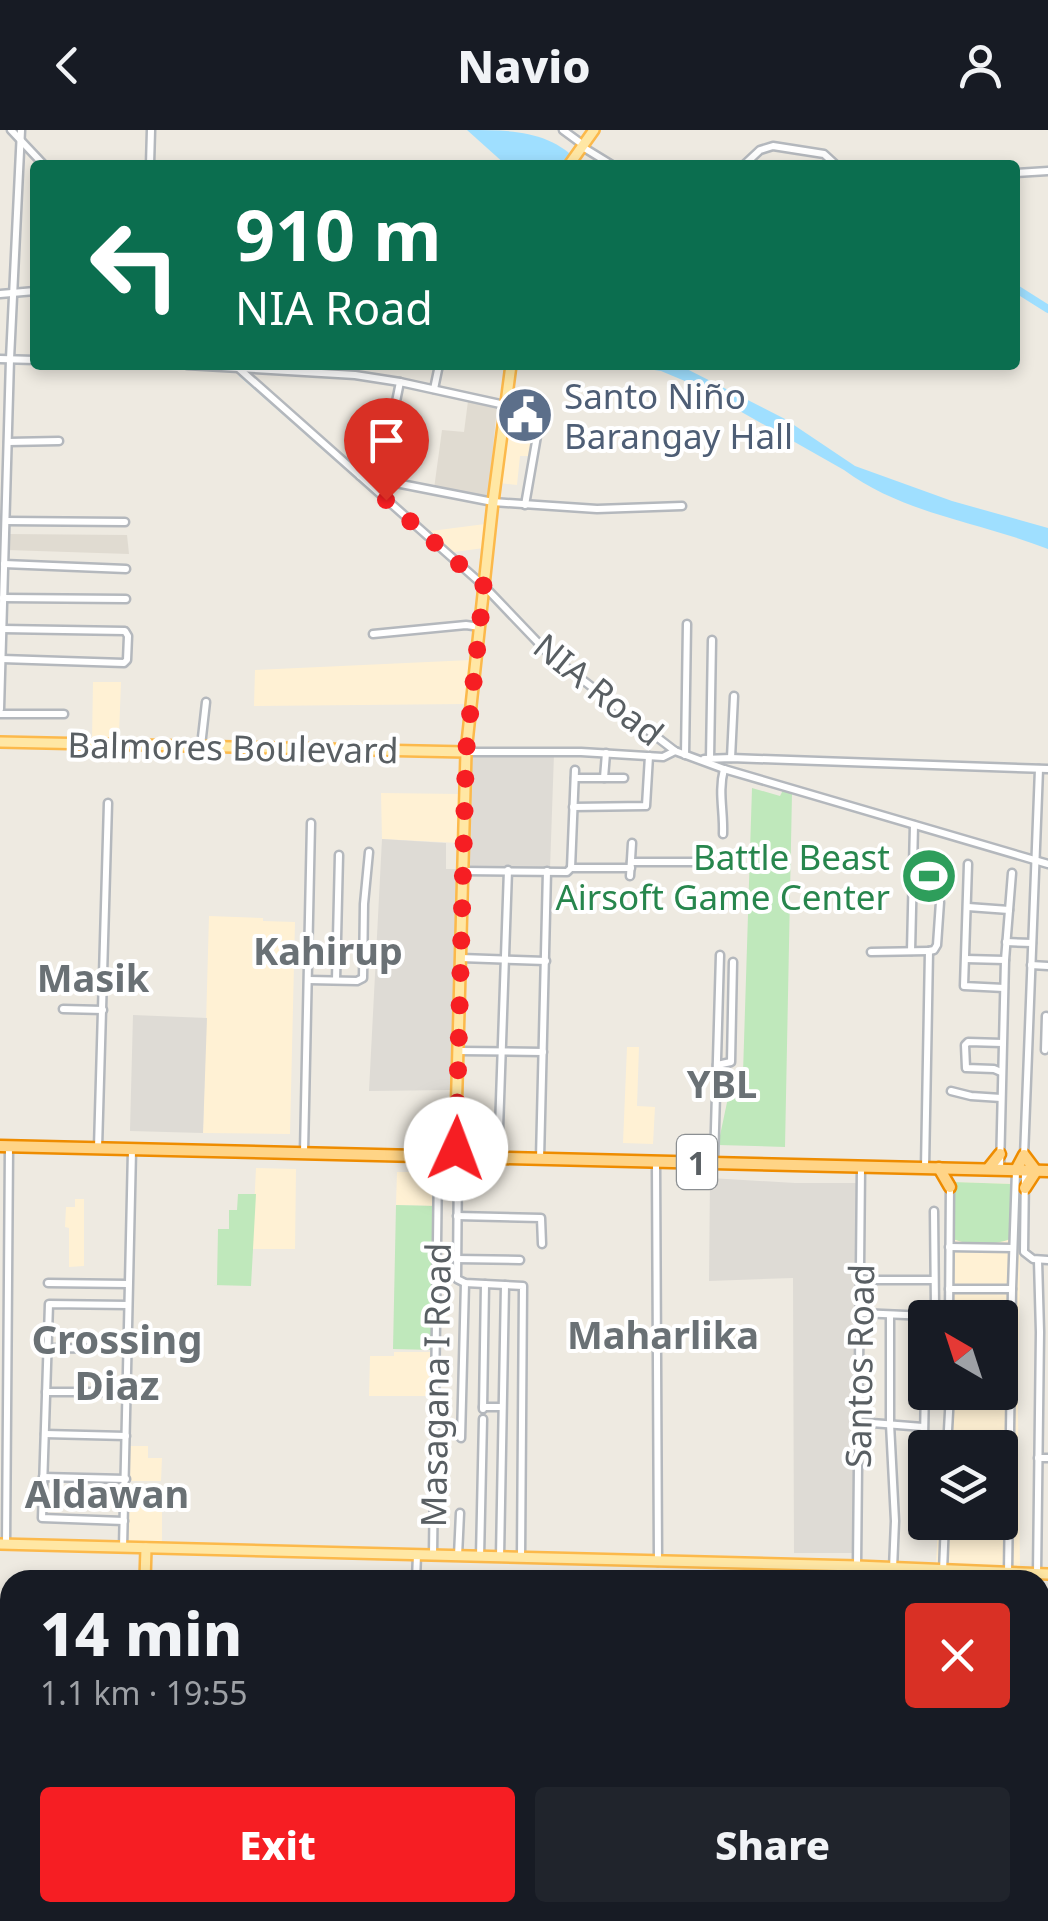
<!DOCTYPE html>
<html lang="en">
<head>
<meta charset="utf-8">
<style>
  body { margin:0; font-family:"Noto Sans",sans-serif; background:#20242c; color:#f1f3f6; height:100vh; display:flex; flex-direction:column; font-size:38px; white-space:nowrap }
  * { box-sizing:border-box; margin:0 }
  p { font-size:32px; color:#9ea1a6 }
  .icon { flex:none; width:55px; height:55px; fill:none; stroke:currentColor; stroke-width:2; stroke-linecap:round; stroke-linejoin:round }
  .map { position:relative; flex:1; overflow:hidden }
  .details { position:absolute; left:0px; top:1440px; width:1050px; height:352px; display:flex; flex-direction:column; background:#171b24; border-radius:30px 30px 0 0; box-shadow:0 5px 15px #0003 }
  .details>* { flex:none }
  .banner { position:absolute; left:30px; top:30px; width:990px; height:210px; border-radius:10px; box-shadow:0 5px 15px #0003; background:#0b6e4f; color:#fff; overflow:hidden }
  .needle { width:65px; rotate:321deg }
  .buttons { position:absolute; left:908px; top:1170px; display:grid; gap:20px }
  .buttons a { display:grid; place-items:center; width:110px; height:110px; border-radius:10px; background:#171b24; box-shadow:0 5px 15px #0003; font-size:50px }
  .pin { position:absolute; display:grid; place-items:center; width:85px; height:85px; color:#fff; margin:-102px -42px; border-radius:50% 50% 50% 0; rotate:-45deg; box-shadow:0 0 10px #0007 }
  .pin .icon { rotate:45deg }
  .me { position:absolute; width:110px; margin:-55px; rotate:2deg; stroke-linejoin:round; filter:drop-shadow(0 0 8px #0008) }
  .turn { display:flex; align-items:center; gap:35px; height:210px; padding:0 40px; font-size:45px }
  .turn .icon { width:130px; height:130px; stroke-width:2.5 }
  .turn b { display:block; font-size:70px; line-height:85px }
  .round { display:grid; place-items:center; flex:none; width:105px; height:105px; border-radius:10px; background:#20242c }
  .overview { display:flex; align-items:center; justify-content:space-between; height:170px; padding:0 40px }
  h1 { font-size:60px; font-weight:800; line-height:75px }
  .button { display:flex; gap:20px; margin-top:auto; padding:20px 40px }
  .button a { flex:1; height:115px; border-radius:10px; background:#f61e23; color:#fff; font-size:40px; font-weight:800; line-height:115px; text-align:center }
  .button a+a { background:#20242c; color:#f1f3f6 }
  header { display:flex; justify-content:space-between; align-items:center; height:130px; padding:0 40px; background:#171b24; font-size:45px; font-weight:800 }
  .map>svg:first-child { display:block }
</style>
</head>
<body>
<header><svg class="icon" aria-label="back" viewBox="0 0 24 24"><path d="M15 5l-7 7 7 7"/></svg>Navio<svg class="icon" aria-label="person" viewBox="0 0 24 24"><circle cx="12" cy="8" r="4"/><path d="M4 21q1-7 8-7t8 7"/></svg></header>
<div class="map">
<svg width="1048" height="1791" viewBox="0 0 1048 1791">
  <rect width="100%" height="100%" fill="#eeeae1"/>
  <g fill="#fff1d4">
    <polygon points="507,277 538,284 532,326 520,326 517,355 499,353"/>
    <polygon points="485,394 484,418 447,423 433,410 431,401"/>
    <polygon points="471,530 466,574 254,576 255,540"/>
    <polygon points="93,552 121,552 119,605 110,607 108,611 92,610"/>
    <polygon points="381,663 461,664 459,713 382,709"/>
    <polygon points="209,786 263,788 263,791 295,792 290,1004 203,1003"/>
    <polygon points="627,917 639,917 637,976 655,977 653,1014 623,1013"/>
    <polygon points="256,1038 296,1039 295,1119 252,1119"/>
    <polygon points="397,1042 437,1042 436,1076 396,1075"/>
    <polygon points="953,1052 1021,1054 1018,1283 1020,1439 936,1436 938,1393 1000,1392 1000,1318 942,1317 945,1263 1000,1262 1000,1188 947,1187 947,1058 953,1058"/>
    <polygon points="75,1069 84,1069 84,1136 69,1137 69,1098 65,1097 66,1077 75,1077"/>
    <polygon points="394,1222 434,1222 434,1266 369,1266 370,1226 394,1226"/>
    <polygon points="130,1316 148,1316 148,1328 162,1328 161,1351 129,1351"/>
    <polygon points="129,1368 162,1369 162,1415 128,1415"/>
  </g>
  <g fill="#dedbd5">
    <polygon points="554,624 550,739 467,737 470,625"/>
    <polygon points="382,709 446,713 446,739 458,739 452,960 369,961"/>
    <polygon points="133,885 207,888 203,1003 130,1001"/>
    <polygon points="710,1048 795,1053 858,1053 854,1423 794,1423 793,1148 709,1151"/>
  </g>
  <g fill="#e0dbd1">
    <polygon points="468,271 497,277 488,368 434,359 442,300 464,302"/>
    <polygon points="7,404 127,405 129,424 7,420"/>
  </g>
  <g fill="#bfe8bb">
    <polygon points="752,658 780,666 783,660 792,663 785,1017 718,1015 733,944 743,943"/>
    <path d="M953 1052 1012 1054 1010 1109C998 1115 963 1116 952 1108Z"/>
    <polygon points="238,1064 256,1064 251,1156 213,1155 217,1155 218,1099 229,1099 229,1080 237,1080"/>
    <polygon points="396,1075 436,1076 433,1220 393,1219"/>
    <polygon points="200,1782 387,1782 402,1783 402,1791 166,1791 170,1787"/>
  </g>
  <g fill="#9fdfff">
    <path d="M467 0C511 0 552 0 581 35H506Z"/>
    <path d="M621 235H679L785 289 855 336 952 371 1048 398V419C980 392 903 384 844 340L692 254 661 241Z"/>
  </g>
  <g fill="none" stroke-linecap="round" stroke-linejoin="round">
    <g stroke="#9fdfff" stroke-width="2.5">
      <polyline points="17,166 35,165"/>
      <polyline points="0,167 9,167"/>
      <polyline points="240,245 480,457"/>
      <polyline points="500,477 541,521 669,621"/>
      <polyline points="675,625 696,632"/>
      <polyline points="1009,726 1032,733"/>
    </g>
    <polyline stroke="#9fdfff" stroke-width="8" points="1015,158 1048,179"/>
    <g stroke="#b4b8bd" stroke-width="11">
      <g id="minor">
        <polyline points="11,0 44,35"/>
        <polyline points="563,0 582,14"/>
        <polyline points="581,16 612,35"/>
        <polyline points="150,35 151,0"/>
        <polyline points="744,35 760,20 773,16 824,24 836,35"/>
        <polyline points="1015,43 1048,41"/>
        <polyline points="0,164 35,161"/>
        <polyline points="0,229 35,230"/>
        <polyline points="187,235 355,245 400,252 541,283 525,375"/>
        <polyline points="235,235 484,456 549,524 675,621 724,639 1048,734"/>
        <polyline points="434,259 439,235"/>
        <polyline points="8,312 59,311"/>
        <polyline points="360,346 493,372 597,379 682,376"/>
        <polyline points="380,350 400,252"/>
        <polyline points="6,391 125,392"/>
        <polyline points="4,434 126,439"/>
        <polyline points="3,468 126,469"/>
        <polyline points="373,504 466,495 480,497"/>
        <polyline points="2,529 124,533 127,530 128,506 125,501 3,499"/>
        <polyline points="0,579 10,229 21,0"/>
        <polyline points="0,584 64,584"/>
        <polyline points="201,616 206,572"/>
        <polyline points="466,622 581,622 663,627 675,621"/>
        <polyline points="685,625 687,494"/>
        <polyline points="731,628 734,566"/>
        <polyline points="704,629 731,628 1048,639"/>
        <polyline points="710,629 712,510"/>
        <polyline points="575,648 624,648"/>
        <polyline points="604,648 606,623"/>
        <polyline points="573,677 646,676 649,626"/>
        <path d="M723 704C724 681 718 662 724 639"/>
        <polyline points="631,732 697,732"/>
        <polyline points="968,734 964,856 1004,858"/>
        <polyline points="571,738 575,640"/>
        <polyline points="463,741 567,742 571,738 631,738"/>
        <polyline points="630,746 632,713"/>
        <polyline points="968,777 1009,780"/>
        <polyline points="1006,812 1032,813"/>
        <polyline points="911,821 914,695"/>
        <polyline points="929,821 934,820 937,815 940,772"/>
        <polyline points="871,822 929,821"/>
        <polyline points="461,828 546,831"/>
        <polyline points="966,829 1005,830"/>
        <polyline points="1031,835 1048,836"/>
        <polyline points="309,850 357,851 363,848 364,774 369,722"/>
        <polyline points="336,850 339,725"/>
        <polyline points="63,879 103,880"/>
        <polyline points="1045,920 1046,886"/>
        <polyline points="459,921 543,922"/>
        <polyline points="717,935 731,932 733,832"/>
        <polyline points="1001,942 994,939 966,938 965,915 968,912 1002,913"/>
        <polyline points="951,961 971,966 1001,968"/>
        <polyline points="98,1018 108,673"/>
        <polyline points="304,1022 311,693"/>
        <polyline points="458,1027 457,1149 465,1153 523,1156 521,1428"/>
        <polyline points="1024,1027 1039,639"/>
        <polyline points="498,1028 508,740"/>
        <polyline points="540,1029 547,741"/>
        <polyline points="656,1033 658,1432"/>
        <polyline points="714,1033 720,825"/>
        <polyline points="925,1038 929,821"/>
        <polyline points="1000,1040 1005,830 1012,743"/>
        <polyline points="1025,1040 1024,1122 1033,1129 1048,1130"/>
        <polyline points="457,1086 541,1088 542,1114"/>
        <polyline points="949,1117 1013,1118"/>
        <polyline points="456,1129 520,1130"/>
        <polyline points="861,1150 934,1150"/>
        <polyline points="48,1153 128,1154"/>
        <polyline points="949,1159 1012,1159"/>
        <polyline points="860,1183 928,1186"/>
        <polyline points="890,1185 890,1294 895,1391 893,1439"/>
        <polyline points="928,1185 932,1183 935,1178 934,1081"/>
        <polyline points="949,1188 950,1054"/>
        <polyline points="47,1218 128,1219"/>
        <polyline points="46,1262 127,1262"/>
        <polyline points="950,1265 1010,1268"/>
        <polyline points="483,1277 502,1277"/>
        <polyline points="483,1279 485,1154"/>
        <polyline points="859,1292 923,1297"/>
        <polyline points="45,1304 126,1306"/>
        <polyline points="461,1308 465,1153"/>
        <polyline points="947,1318 950,1264"/>
        <polyline points="1038,1328 1048,1328"/>
        <polyline points="43,1347 126,1349"/>
        <polyline points="923,1363 925,1256"/>
        <polyline points="124,1391 42,1388 49,1174 128,1175"/>
        <polyline points="6,1415 9,1016"/>
        <polyline points="123,1418 132,1020"/>
        <polyline points="433,1425 438,1036"/>
        <polyline points="458,1426 460,1383"/>
        <polyline points="480,1427 483,1289"/>
        <polyline points="500,1427 505,1155"/>
        <polyline points="857,1436 861,1038"/>
        <polyline points="943,1441 945,1392"/>
        <polyline points="1008,1443 1012,1159 1016,1041"/>
        <polyline points="1037,1444 1040,1202 1038,1130"/>
        <polyline points="416,1450 417,1425"/>
        <polyline points="437,1450 437,1447 498,1448 498,1450"/>
        <polyline points="0,1777 10,1777"/>
        <polyline points="881,1791 882,1782"/>
      </g>
    </g>
    <g stroke="#fcb94b" stroke-width="14">
      <g id="major">
        <polyline points="569,35 594,0"/>
        <polyline points="0,612 466,622"/>
        <polyline points="455,1027 466,622 493,372 511,235"/>
        <polyline points="0,1414 857,1436 1048,1444"/>
        <polyline points="145,1450 146,1418"/>
        <polyline points="137,1791 137,1782"/>
      </g>
    </g>
    <g stroke="#ee8c00" stroke-width="15">
      <g id="highway">
        <polyline points="0,1016 1048,1041"/>
        <polyline points="422,1026 438,1039 462,1040 474,1027"/>
        <polyline points="438,1026 456,1010 474,1027"/>
        <polyline points="939,1038 950,1057"/>
        <polyline points="988,1039 1000,1024"/>
        <polyline points="1016,1040 1024,1025 1036,1041"/>
        <polyline points="1025,1058 1036,1041"/>
      </g>
    </g>
    <use href="#minor" stroke="#fff" stroke-width="6"/>
    <use href="#major" stroke="#ffe7a4" stroke-width="9"/>
    <use href="#highway" stroke="#ffd486" stroke-width="10"/>
  </g>
  <g fill="none" stroke-linecap="round" stroke-linejoin="round">
    <polyline stroke="#f61e23" stroke-width="18" stroke-dasharray="0 32.4" points="386,370 484,456 466,622 456,1019"/>
  </g>
  <defs>
    <g id="civic-disc" transform="scale(2.875)"><circle r="9.5" fill="#5c6f8a" stroke="#fff"/><path d="M-.6-6.5H3V-4.5H.6V-3L4-1V1h2V6H-6V1h2V-1L-.6-3ZM-1.2 2.5V6h2.4V2.5Z" fill="#fff"/></g>
    <g id="stadium-disc" transform="scale(2.875)"><circle r="9.5" fill="#2e9e5b" stroke="#fff"/><path d="M0-5a6.5 5 0 1 0 0 10a6.5 5 0 1 0 0-10ZM-3.5-1.8h7v3.6h-7Z" fill="#fff"/></g>
  </defs>
  <g fill-rule="evenodd">
    <use href="#civic-disc" x="525" y="285"/>
    <use href="#stadium-disc" x="929" y="746"/>
  </g>
  <g text-anchor="middle" dominant-baseline="central" stroke-width="8" stroke-linejoin="round" paint-order="stroke">
    <rect fill="#fff" stroke="#8b8f92" stroke-width="2.5" x="677" y="1005" width="40" height="54" rx="8"/>
    <g font-size="32" font-weight="bold" fill="#595f63">
      <text x="697" y="1032">1</text>
    </g>
    <g font-size="35" fill="#4e5e75" stroke="#fff" text-anchor="start">
      <text x="564" y="265">Santo Niño<tspan x="564" dy="40">Barangay Hall</tspan></text>
    </g>
    <g font-size="35" fill="#595f63" stroke="#fff">
      <text transform="translate(599 559) rotate(39)">NIA Road</text>
      <text transform="translate(233 617) rotate(1)">Balmores Boulevard</text>
      <text transform="translate(859 1236) rotate(-89)">Santos Road</text>
      <text transform="translate(435 1255) rotate(-89)">Masagana I Road</text>
    </g>
    <g font-size="35" fill="#27864d" stroke="#fff" text-anchor="end">
      <text x="890" y="726">Battle Beast<tspan x="890" dy="40">Airsoft Game Center</tspan></text>
    </g>
    <g font-size="38" font-weight="bold" fill="#6a7175" stroke="#fff">
      <text x="328" y="820">Kahirup</text>
      <text x="93" y="847">Masik</text>
      <text x="722" y="953">YBL</text>
      <text x="663" y="1204">Maharlika</text>
      <text x="107" y="1363">Aldawan</text>
    </g>
    <g font-size="40" font-weight="bold" fill="#6a7175" stroke="#fff">
      <text x="117" y="1208">Crossing<tspan x="117" dy="46">Diaz</tspan></text>
    </g>
  </g>
</svg>
<div class="buttons">
<a><svg class="needle" viewBox="-14 -14 28 28"><path d="M0-13l5 13h-10z" fill="#e53935"/><path d="M0 13l5-13h-10z" fill="#9ea1a6"/></svg></a>
<a><svg class="icon" aria-label="layers" viewBox="0 0 24 24"><path d="M12 4l9 5-9 5-9-5zM3 14l9 5 9-5"/></svg></a>
</div>
<div class="pin" style="left:386px;top:370px;background:#d93025"><svg class="icon" aria-label="arrive" viewBox="0 0 24 24"><path d="M6 21V4h12l-3 4 3 4H6"/></svg></div>
<svg class="me" style="left:456px;top:1019px" viewBox="-20 -20 40 40"><circle r="19" fill="#fff"/><path d="M0-13L10 11 0 6-10 11z" fill="#f61e23"/></svg>
<div class="banner">
<div class="turn"><svg class="icon" aria-label="left" viewBox="0 0 24 24"><path d="M17 20v-9H6M10 6l-5 5 5 5"/></svg><div><b>910 m</b>NIA Road</div></div>
</div>
<section class="details">
<div class="overview"><div><h1>14 min</h1><p>1.1 km · 19:55</p></div><a class="round" style="background:#d93025;color:#fff"><svg class="icon" aria-label="close" viewBox="0 0 24 24"><path d="M6 6l12 12M18 6L6 18"/></svg></a></div>
<div class="button"><a>Exit</a><a>Share</a></div>
</section>
</div>
</body>
</html>
